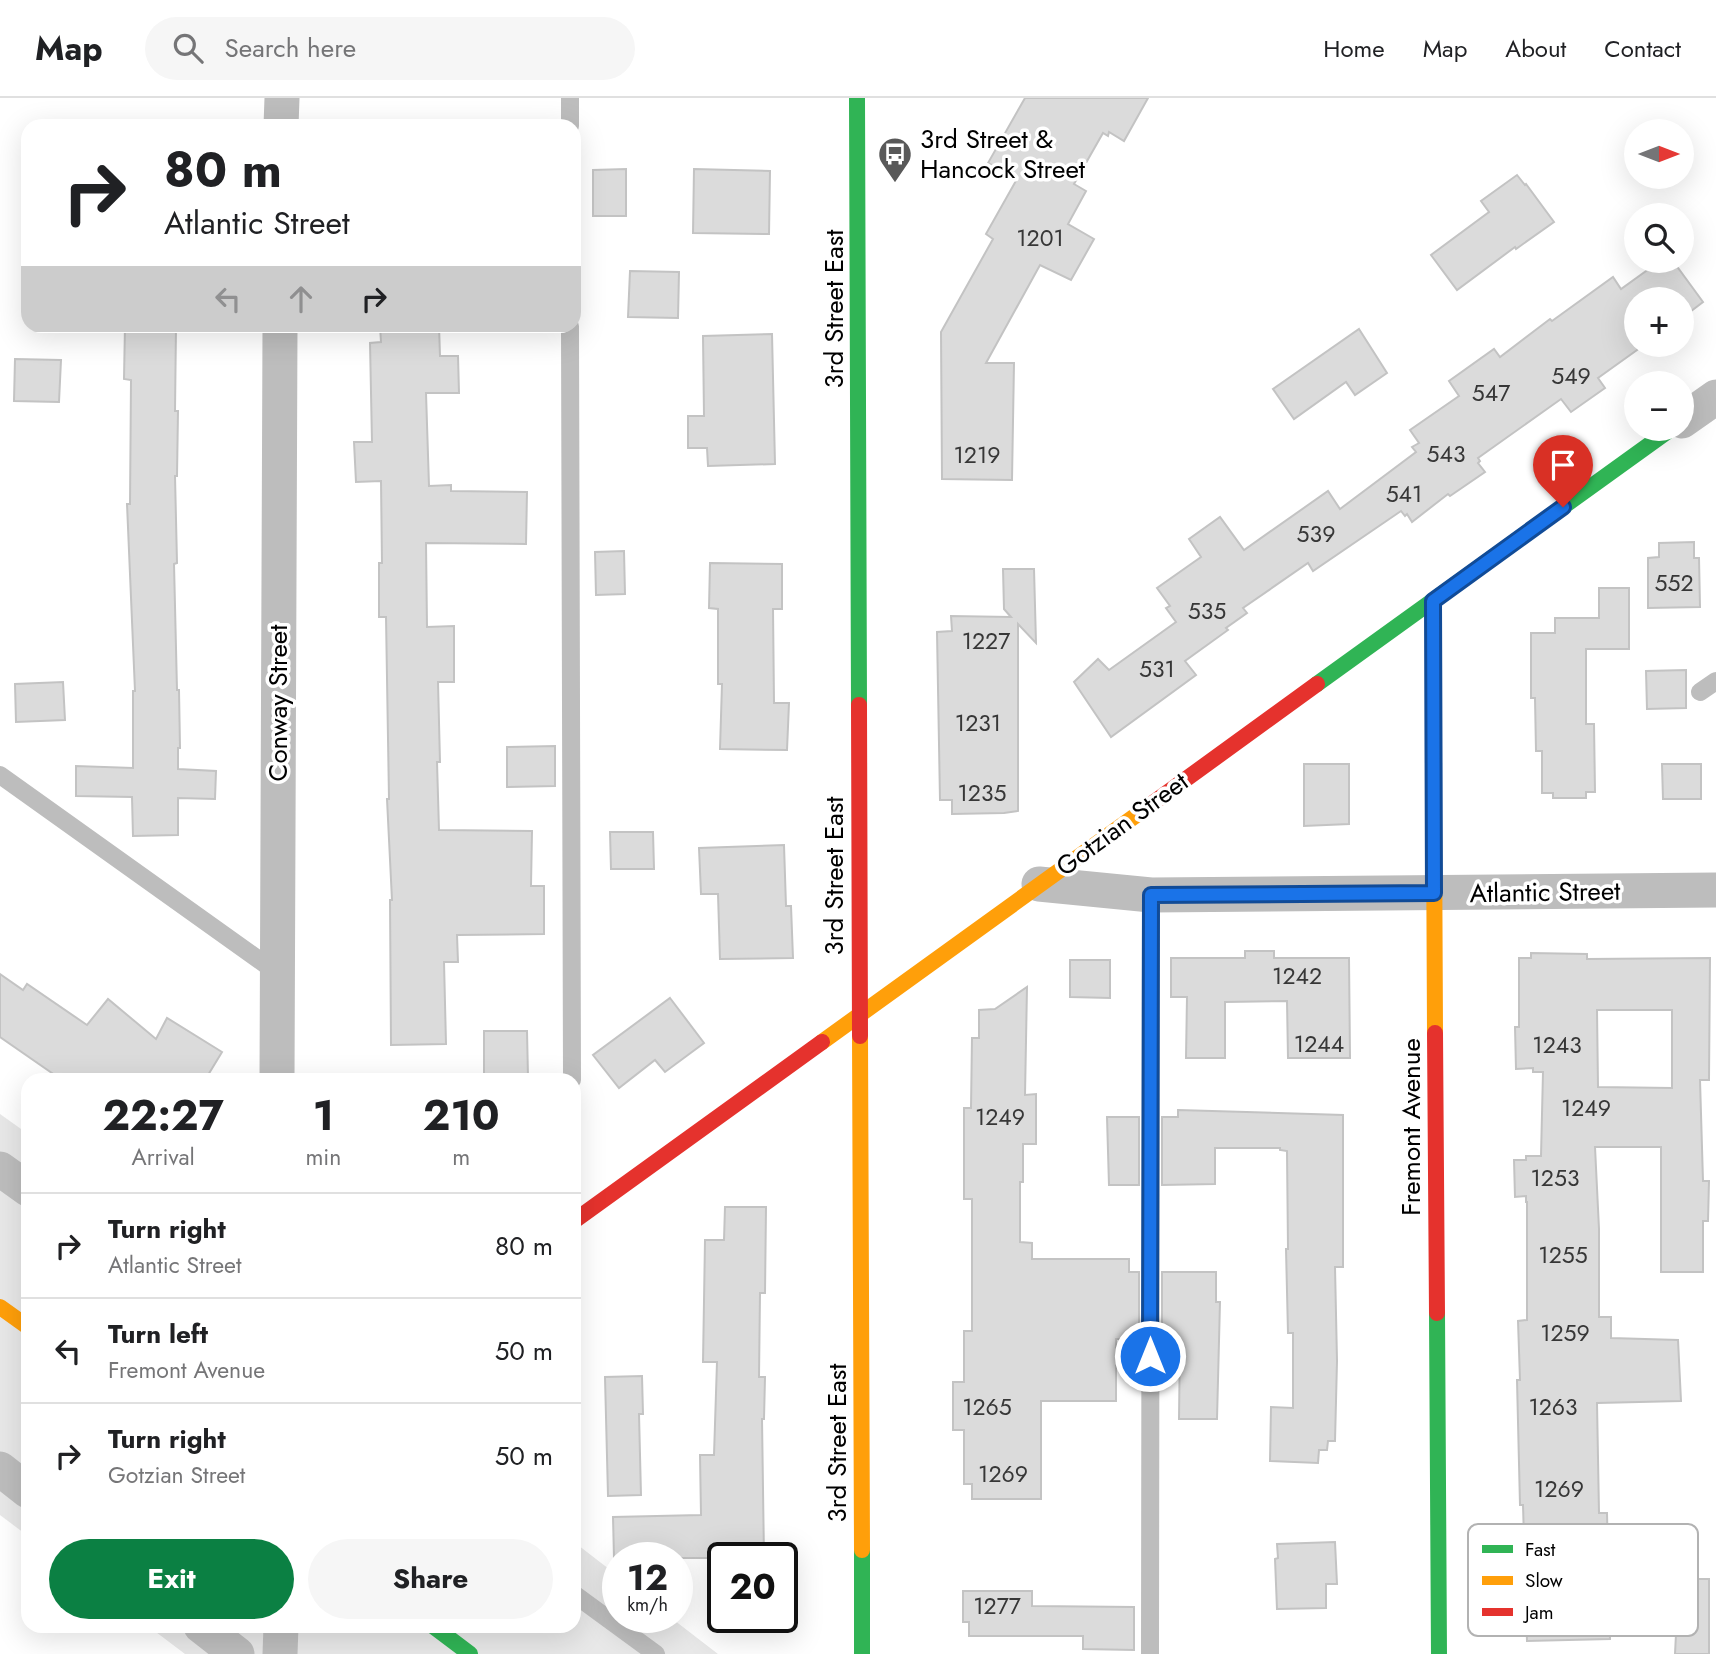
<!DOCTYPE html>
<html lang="en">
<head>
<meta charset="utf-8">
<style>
  body { margin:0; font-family:Jost,sans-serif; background:#f6f6f6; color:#202124; height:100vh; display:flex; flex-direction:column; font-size:26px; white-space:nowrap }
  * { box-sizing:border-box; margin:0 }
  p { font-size:23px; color:#757577 }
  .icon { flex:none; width:38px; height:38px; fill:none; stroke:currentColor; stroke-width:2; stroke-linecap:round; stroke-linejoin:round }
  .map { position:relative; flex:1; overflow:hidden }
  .side { position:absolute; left:21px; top:975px; width:560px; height:560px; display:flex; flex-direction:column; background:#fff; border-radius:21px; box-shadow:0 7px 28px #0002 }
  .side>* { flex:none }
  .top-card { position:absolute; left:21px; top:21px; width:560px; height:214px; border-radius:21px; box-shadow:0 7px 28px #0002; background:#fff; color:#202124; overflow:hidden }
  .needle { width:46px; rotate:90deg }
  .fabs { position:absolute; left:1624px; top:21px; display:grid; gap:14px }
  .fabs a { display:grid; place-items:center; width:70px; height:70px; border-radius:50%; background:#fff; box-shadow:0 7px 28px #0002; font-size:35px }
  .speed { position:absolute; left:602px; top:1444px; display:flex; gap:14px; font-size:35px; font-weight:700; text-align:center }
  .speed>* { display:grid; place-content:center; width:91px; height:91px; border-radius:50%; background:#fff; box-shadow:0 7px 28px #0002; line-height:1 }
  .speed small { font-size:18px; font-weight:400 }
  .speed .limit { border:4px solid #111; border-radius:10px; background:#fff; color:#111 }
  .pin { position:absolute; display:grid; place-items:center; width:60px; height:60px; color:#fff; margin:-72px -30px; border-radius:50% 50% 50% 0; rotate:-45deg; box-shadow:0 0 7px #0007 }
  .pin .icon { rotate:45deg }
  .me { position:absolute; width:77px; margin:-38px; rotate:0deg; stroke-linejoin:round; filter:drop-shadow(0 0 5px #0008) }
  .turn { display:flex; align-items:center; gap:24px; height:147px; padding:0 28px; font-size:32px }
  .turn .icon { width:91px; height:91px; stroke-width:2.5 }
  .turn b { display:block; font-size:49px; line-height:60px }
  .lanes { display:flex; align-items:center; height:66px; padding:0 28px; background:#0003; justify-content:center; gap:35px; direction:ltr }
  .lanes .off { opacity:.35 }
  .eta { display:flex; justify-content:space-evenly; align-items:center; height:119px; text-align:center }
  .eta b { font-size:42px; font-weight:700; line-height:49px }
  .cta { display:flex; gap:14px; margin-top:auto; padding:14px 28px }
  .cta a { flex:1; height:80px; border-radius:42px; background:#0b8043; color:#fff; font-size:28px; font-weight:700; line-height:80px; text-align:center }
  .cta a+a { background:#f6f6f6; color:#202124 }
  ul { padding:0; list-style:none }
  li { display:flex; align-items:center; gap:21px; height:105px; padding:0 28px; border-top:2px solid #e0e0e0 }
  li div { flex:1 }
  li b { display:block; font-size:26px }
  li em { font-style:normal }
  header { display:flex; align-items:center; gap:42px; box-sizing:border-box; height:98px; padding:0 35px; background:#fff; border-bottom:2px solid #e0e0e0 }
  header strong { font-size:33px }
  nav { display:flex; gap:38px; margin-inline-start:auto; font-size:24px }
  .search { width:490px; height:63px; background:#f6f6f6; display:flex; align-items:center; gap:18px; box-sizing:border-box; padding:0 24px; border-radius:38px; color:#757577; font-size:26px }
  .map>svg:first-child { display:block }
</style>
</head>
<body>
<header>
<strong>Map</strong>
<div class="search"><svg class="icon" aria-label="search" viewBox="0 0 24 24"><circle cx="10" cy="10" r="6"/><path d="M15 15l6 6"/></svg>Search here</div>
<nav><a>Home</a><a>Map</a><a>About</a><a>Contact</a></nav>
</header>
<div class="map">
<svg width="1716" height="1556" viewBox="0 0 1716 1556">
  <rect width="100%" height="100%" fill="#fff"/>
  <g fill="#e8e8e8">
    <polygon points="0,1016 28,1036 28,1438 0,1417"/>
    <polygon points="574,1444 618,1478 618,1519 670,1519 718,1556 185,1556 148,1528 574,1528"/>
  </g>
  <g fill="#dbdbdb" stroke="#c3c3c3" stroke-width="2" fill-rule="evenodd">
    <polygon points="1025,0 1148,0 1124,43 1109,34 1108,38 1103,35 1074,86 1086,93 1068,126 1094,141 1071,182 1040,167 986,265 1014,265 1012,382 942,381 941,234 993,141 986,136 1017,81 988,65"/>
    <polygon points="626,71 626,118 593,118 593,72"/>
    <polygon points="694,71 770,73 769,136 693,135"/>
    <polygon points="1517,77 1525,87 1526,86 1554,124 1516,151 1515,149 1457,192 1431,157 1489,114 1481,103"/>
    <polygon points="1660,163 1673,163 1703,204 1682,220 1682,201 1636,201 1636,247 1644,247 1598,280 1605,290 1571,314 1561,301 1478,360 1480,363 1478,365 1485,374 1450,398 1448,396 1412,424 1407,416 1405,418 1401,413 1313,473 1308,465 1243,510 1247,515 1226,530 1228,532 1185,563 1196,577 1111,639 1074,584 1098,561 1109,572 1176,524 1166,510 1170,508 1157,490 1201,459 1189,441 1220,419 1244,452 1328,393 1340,411 1416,354 1412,349 1419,345 1410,332 1459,298 1449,283 1494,251 1500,259 1550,221 1552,223 1613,179 1621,191"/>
    <polygon points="630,173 679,174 678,220 628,219"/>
    <polygon points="125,228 176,228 175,313 178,313 177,378 175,378 177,465 174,466 177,592 179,592 180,650 178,650 178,671 216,673 215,701 178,700 178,737 133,738 132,699 76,698 76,668 133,670 133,593 135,593 127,406 130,406 131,282 124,281"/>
    <polygon points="380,228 439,228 440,258 458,258 459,295 426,295 429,388 451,387 451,393 527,394 526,446 426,445 427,529 454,528 454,584 438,584 440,664 437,664 439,732 532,733 531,788 544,788 544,836 457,837 458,864 444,864 446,946 391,947 390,802 392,802 387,701 389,701 386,519 379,519 379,465 382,465 381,383 356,384 354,344 372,344 370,245 381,244"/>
    <polygon points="1359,231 1387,275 1355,297 1346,284 1294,321 1273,291"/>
    <polygon points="772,236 775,366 708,368 707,350 688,350 688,318 704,318 703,238"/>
    <polygon points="15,261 61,262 59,304 14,303"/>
    <polygon points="1694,444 1694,460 1699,460 1700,509 1648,510 1648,460 1659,459 1659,445"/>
    <polygon points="624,453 625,496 596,497 595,454"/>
    <polygon points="710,465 782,466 782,511 773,511 774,605 789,605 787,652 720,651 722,586 718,586 718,511 709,510"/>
    <polygon points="1003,471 1034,471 1036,545 1018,526 1018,713 1004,715 952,716 952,702 940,702 937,534 952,533 951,518 1011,519 1004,511"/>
    <polygon points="1599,490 1629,490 1629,551 1586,551 1586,626 1594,626 1595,694 1586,694 1586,700 1553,700 1553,695 1542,695 1542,653 1536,653 1535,600 1531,600 1531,535 1555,535 1555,520 1599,520"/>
    <polygon points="1686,572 1686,610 1647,611 1646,573"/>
    <polygon points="63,584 65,622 16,624 15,586"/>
    <polygon points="555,648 555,688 507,689 507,649"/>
    <polygon points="1304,666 1349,666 1349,726 1304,728"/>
    <polygon points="1662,666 1701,666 1701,701 1663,701"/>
    <polygon points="610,734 653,734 654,771 611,771"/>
    <polygon points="784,747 786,808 791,808 793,860 720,861 718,796 701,796 699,750"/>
    <polygon points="1245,853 1274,853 1274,860 1349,860 1350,960 1288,960 1287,903 1225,904 1225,960 1186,960 1187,899 1171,899 1171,860 1245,860"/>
    <path d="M1531 855 1587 856V861L1710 860 1709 982H1700L1703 1083H1709L1708 1123H1703V1174H1661V1049H1595L1599 1131V1219H1611V1240L1678 1242 1681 1303 1597 1305 1599 1415H1607L1610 1541 1527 1543 1523 1407H1520L1517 1282H1520L1518 1223 1527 1222V1104H1526V1098L1515 1099 1514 1062H1526V1058H1541L1543 974H1533V970L1516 971 1515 929H1519V860H1531ZM1597 912H1672V990L1598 989Z"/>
    <polygon points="1070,862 1110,862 1110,900 1070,899"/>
    <polygon points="0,876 23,892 27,886 87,927 108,901 156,941 167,920 222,954 205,982 62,982 0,939"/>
    <polygon points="1027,889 1025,997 1036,996 1036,1046 1023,1046 1023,1084 1020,1084 1020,1144 1032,1145 1032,1161 1129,1161 1129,1174 1139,1174 1139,1241 1116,1241 1116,1303 1041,1303 1041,1401 972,1401 972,1386 964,1386 964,1332 953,1332 953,1284 964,1284 964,1233 972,1233 972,1101 964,1101 964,1010 971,1010 972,940 979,940 979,912 995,911"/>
    <polygon points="670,900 704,945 665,974 655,962 619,990 593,957"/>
    <polygon points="484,933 527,933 528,979 484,980"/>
    <polygon points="1178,1012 1343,1017 1343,1169 1335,1169 1337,1263 1335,1343 1328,1343 1327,1352 1319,1352 1318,1365 1270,1363 1271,1309 1293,1310 1293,1235 1288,1235 1286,1151 1288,1151 1287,1053 1280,1052 1280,1050 1215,1050 1215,1086 1162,1087 1162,1019 1178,1019"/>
    <polygon points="1107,1019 1139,1019 1139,1087 1109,1087"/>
    <polygon points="725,1109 766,1109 765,1195 760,1195 759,1279 765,1279 764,1321 762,1321 764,1460 614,1460 613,1419 701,1417 700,1357 714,1357 717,1264 703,1264 705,1142 724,1142"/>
    <polygon points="1162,1174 1216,1174 1216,1204 1220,1204 1217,1321 1179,1321 1180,1241 1162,1241"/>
    <polygon points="642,1278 643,1316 639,1316 641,1397 608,1398 605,1279"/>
    <polygon points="1335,1444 1337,1486 1326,1486 1326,1510 1277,1511 1275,1461 1278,1460 1277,1446"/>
    <polygon points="1676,1481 1709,1481 1709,1556 1675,1556 1676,1536 1674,1536"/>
    <polygon points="963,1493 1032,1493 1032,1508 1134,1509 1134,1552 1083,1551 1083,1538 969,1538 969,1524 963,1524"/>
  </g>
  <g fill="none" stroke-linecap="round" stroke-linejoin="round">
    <g stroke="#bdbdbd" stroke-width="18">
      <polyline points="570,0 570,28"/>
      <polyline points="570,228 572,982"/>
      <polyline points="1700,594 1716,583"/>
      <polyline points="0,677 276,874"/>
      <polyline points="574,1496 656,1556"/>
      <polyline points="1150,1556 1151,797"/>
    </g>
    <g stroke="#bdbdbd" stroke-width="35">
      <polyline points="281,28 282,0"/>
      <polyline points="1682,323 1716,299"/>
      <polyline points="1039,786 1151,797 1716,792"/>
      <polyline points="277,982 280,228"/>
      <polyline points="0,1071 28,1091"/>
      <polyline points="0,1371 28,1393"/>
      <polyline points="201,1528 237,1556"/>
      <polyline points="280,1556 281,1528"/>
    </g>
    <g stroke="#30b455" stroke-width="16">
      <polyline points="857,0 859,607"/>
      <polyline points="1317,586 1671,331"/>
      <polyline points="1437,1215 1439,1556"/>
      <polyline points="862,1452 862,1556"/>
      <polyline points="433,1528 470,1556"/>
    </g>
    <g stroke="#ff9f0a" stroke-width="16">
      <polyline points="1433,503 1435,935"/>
      <polyline points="860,938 862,1452"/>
      <polyline points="822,944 1142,713"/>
      <polyline points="0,1209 28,1229"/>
    </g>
    <g stroke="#e5322d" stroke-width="16">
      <polyline points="859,607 860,938"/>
      <polyline points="1142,713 1317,586"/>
      <polyline points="1435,935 1437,1215"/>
      <polyline points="574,1123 822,944"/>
    </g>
  </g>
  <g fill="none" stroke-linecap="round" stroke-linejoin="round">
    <g stroke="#114b97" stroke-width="18">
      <polyline id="route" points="1150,1258 1151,797 1434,795 1433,503 1563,409"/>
    </g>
    <use href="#route" stroke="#1a73e8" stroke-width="12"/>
  </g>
  <defs>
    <g id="bus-pin" transform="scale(1.75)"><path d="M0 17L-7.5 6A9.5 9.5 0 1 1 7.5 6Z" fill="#595959" stroke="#fff"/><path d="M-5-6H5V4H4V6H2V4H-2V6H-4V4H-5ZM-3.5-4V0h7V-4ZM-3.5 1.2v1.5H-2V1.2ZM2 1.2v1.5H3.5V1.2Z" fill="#fff"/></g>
  </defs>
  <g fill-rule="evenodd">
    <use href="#bus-pin" x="895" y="56"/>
  </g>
  <g text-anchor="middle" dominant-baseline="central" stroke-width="7" stroke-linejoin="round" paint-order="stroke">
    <g font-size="23" fill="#373737">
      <text x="1040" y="140">1201</text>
      <text x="1571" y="278">549</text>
      <text x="1491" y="295">547</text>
      <text x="1446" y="356">543</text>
      <text x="977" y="357">1219</text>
      <text x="1404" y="396">541</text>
      <text x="1316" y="436">539</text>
      <text x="1674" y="485">552</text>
      <text x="1207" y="513">535</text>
      <text x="986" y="543">1227</text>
      <text x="1157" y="571">531</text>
      <text x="978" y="625">1231</text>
      <text x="982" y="695">1235</text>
      <text x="1297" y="878">1242</text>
      <text x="1319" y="946">1244</text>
      <text x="1557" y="947">1243</text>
      <text x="1586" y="1010">1249</text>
      <text x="1000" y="1019">1249</text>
      <text x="1555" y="1080">1253</text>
      <text x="1563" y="1157">1255</text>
      <text x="1565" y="1235">1259</text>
      <text x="987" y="1309">1265</text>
      <text x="1553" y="1309">1263</text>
      <text x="1003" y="1376">1269</text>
      <text x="1559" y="1391">1269</text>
      <text x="997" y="1508">1277</text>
    </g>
    <g font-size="26" fill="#000" stroke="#fff" text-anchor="start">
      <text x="920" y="41">3rd Street &amp;<tspan x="920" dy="30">Hancock Street</tspan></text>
    </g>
    <g font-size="26" fill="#000" stroke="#fff">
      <text transform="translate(834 211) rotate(-90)">3rd Street East</text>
      <text transform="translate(278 605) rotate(-90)">Conway Street</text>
      <text transform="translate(1122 726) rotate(-36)">Gotzian Street</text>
      <text transform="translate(834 778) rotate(-90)">3rd Street East</text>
      <text transform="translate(1545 794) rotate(-1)">Atlantic Street</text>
      <text transform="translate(1411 1029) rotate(-90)">Fremont Avenue</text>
      <text transform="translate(837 1345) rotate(-90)">3rd Street East</text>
    </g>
  </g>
  <rect x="1468" y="1426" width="230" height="112" rx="10" fill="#fff" stroke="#b2b2b2" stroke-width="2"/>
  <rect x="1482" y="1447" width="31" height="8" fill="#30b455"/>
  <rect x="1482" y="1478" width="31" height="9" fill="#ff9f0a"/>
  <rect x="1482" y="1510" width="31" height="8" fill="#e5322d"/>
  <g font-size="19" fill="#000">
    <text x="1525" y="1458">Fast</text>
    <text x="1525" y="1489">Slow</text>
    <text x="1525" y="1521">Jam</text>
  </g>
</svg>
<div class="fabs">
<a><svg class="needle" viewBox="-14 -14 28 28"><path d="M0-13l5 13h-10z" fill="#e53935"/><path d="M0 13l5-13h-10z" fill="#757577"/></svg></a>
<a><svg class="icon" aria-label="search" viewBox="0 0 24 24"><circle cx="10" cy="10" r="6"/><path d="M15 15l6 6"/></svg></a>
<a>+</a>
<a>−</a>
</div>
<div class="speed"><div>12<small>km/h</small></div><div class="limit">20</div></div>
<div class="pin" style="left:1563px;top:409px;background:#d93025"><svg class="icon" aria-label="arrive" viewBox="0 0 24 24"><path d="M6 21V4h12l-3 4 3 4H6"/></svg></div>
<svg class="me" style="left:1150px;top:1258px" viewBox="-20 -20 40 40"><circle r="17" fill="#1a73e8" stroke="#fff" stroke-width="3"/><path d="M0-11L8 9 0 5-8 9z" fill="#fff"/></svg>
<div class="top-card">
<div class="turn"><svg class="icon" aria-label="right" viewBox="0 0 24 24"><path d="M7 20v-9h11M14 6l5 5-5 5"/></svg><div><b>80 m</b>Atlantic Street</div></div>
<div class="lanes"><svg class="icon off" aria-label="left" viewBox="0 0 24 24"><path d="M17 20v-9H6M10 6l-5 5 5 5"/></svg><svg class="icon off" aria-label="ahead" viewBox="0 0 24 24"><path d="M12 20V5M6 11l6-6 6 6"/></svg><svg class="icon" aria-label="right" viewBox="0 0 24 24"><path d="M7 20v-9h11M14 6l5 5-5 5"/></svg></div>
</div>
<section class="side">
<div class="eta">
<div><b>22:27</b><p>Arrival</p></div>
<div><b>1</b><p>min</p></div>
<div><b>210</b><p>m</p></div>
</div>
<ul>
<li><svg class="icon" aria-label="right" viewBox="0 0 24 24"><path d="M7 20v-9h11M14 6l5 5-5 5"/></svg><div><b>Turn right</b><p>Atlantic Street</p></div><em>80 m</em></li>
<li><svg class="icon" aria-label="left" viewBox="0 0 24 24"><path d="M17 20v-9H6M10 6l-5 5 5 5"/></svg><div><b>Turn left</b><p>Fremont Avenue</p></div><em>50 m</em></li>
<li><svg class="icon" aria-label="right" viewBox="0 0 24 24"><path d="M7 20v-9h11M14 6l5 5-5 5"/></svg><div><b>Turn right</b><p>Gotzian Street</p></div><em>50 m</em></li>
</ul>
<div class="cta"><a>Exit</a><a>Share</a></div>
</section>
</div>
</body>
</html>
